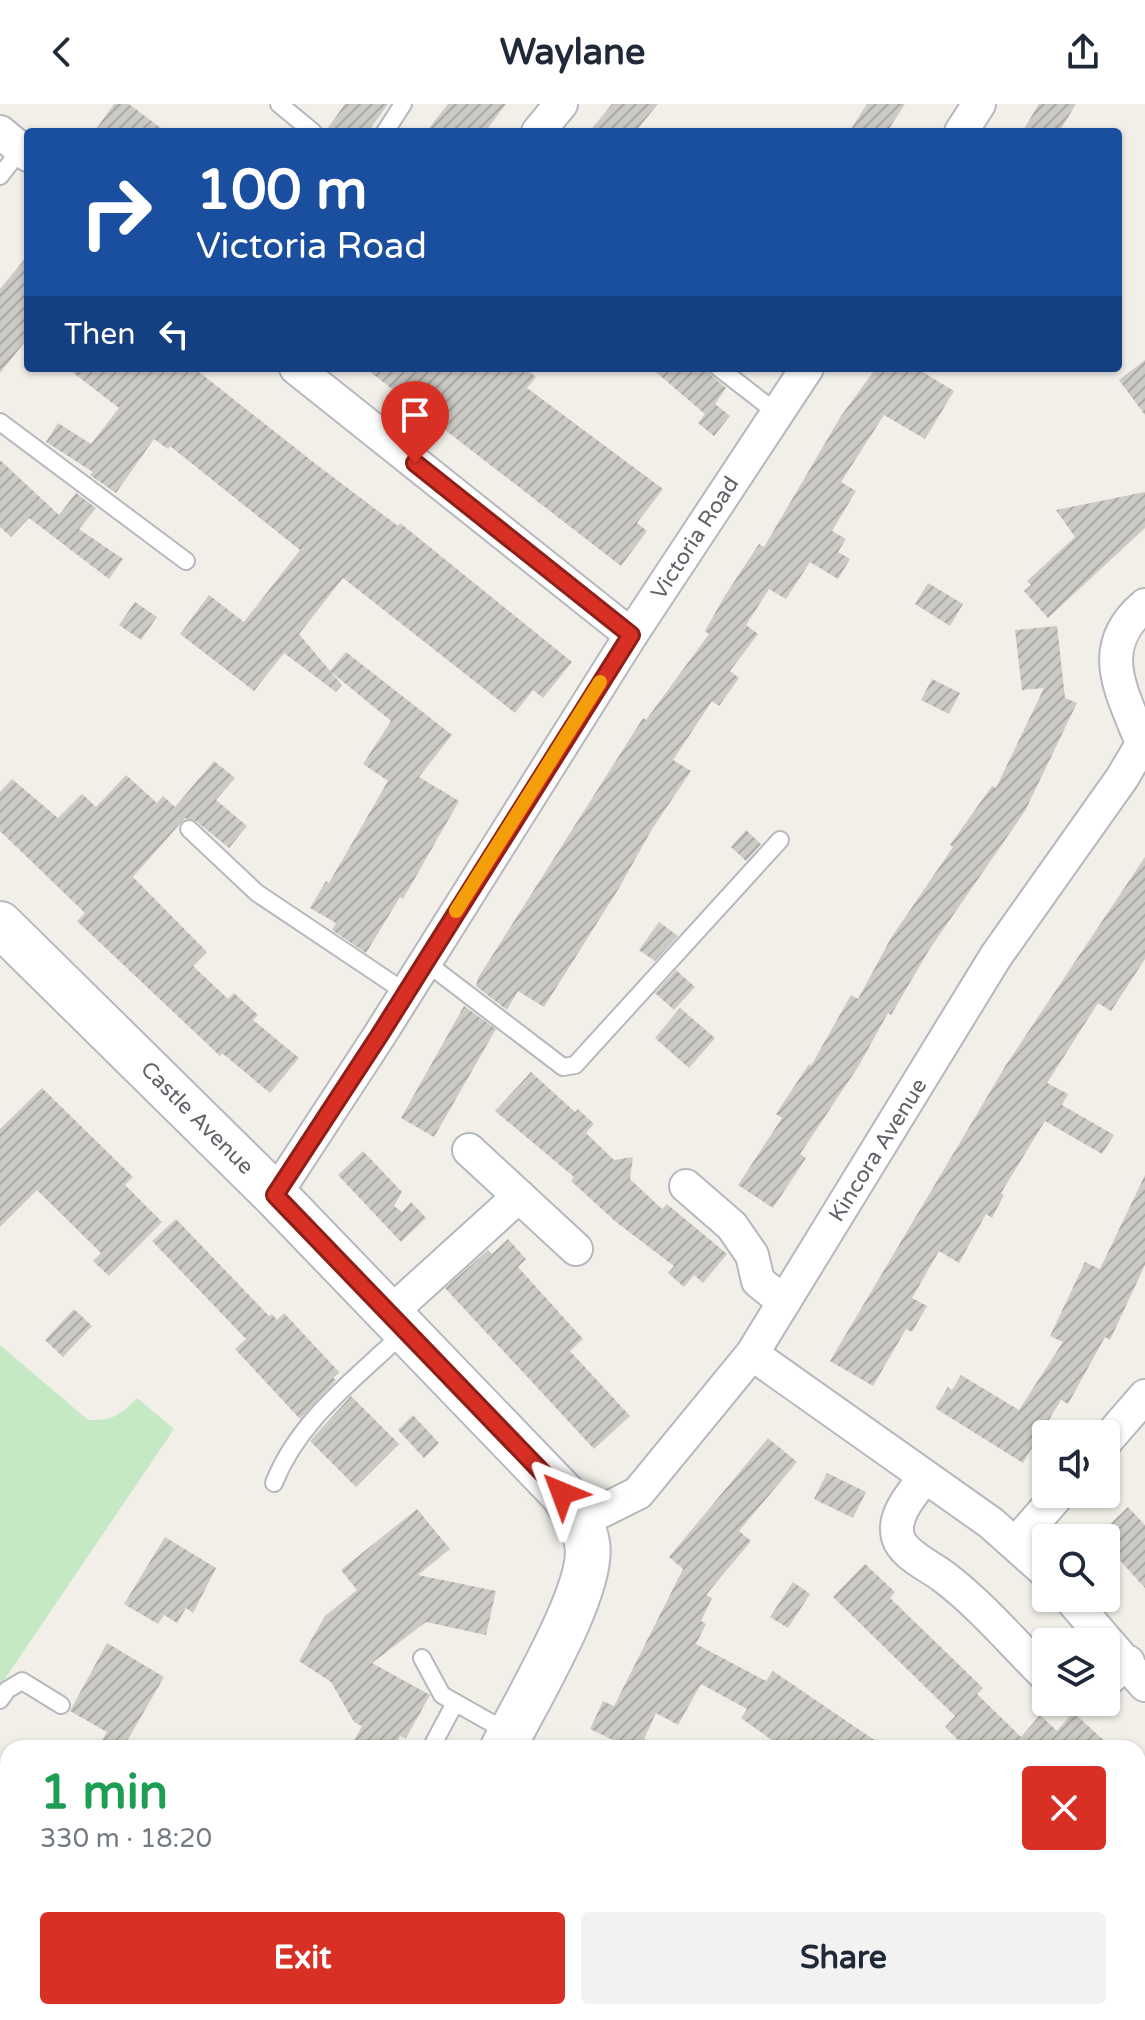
<!DOCTYPE html>
<html lang="en">
<head>
<meta charset="utf-8">
<style>
  body { margin:0; font-family:"Varela Round",sans-serif; background:#f2f2f3; color:#1f2937; height:100vh; display:flex; flex-direction:column; font-size:30px; white-space:nowrap }
  * { box-sizing:border-box; margin:0 }
  p { font-size:26px; color:#747a83 }
  .icon { flex:none; width:44px; height:44px; fill:none; stroke:currentColor; stroke-width:2; stroke-linecap:round; stroke-linejoin:round }
  .map { position:relative; flex:1; overflow:hidden }
  .drawer { position:absolute; left:0px; top:1636px; width:1146px; height:280px; display:flex; flex-direction:column; background:#fff; border-radius:24px 24px 0 0; box-shadow:0 2px 6px #0004 }
  .drawer>* { flex:none }
  .guide { position:absolute; left:24px; top:24px; width:1098px; height:244px; border-radius:8px; box-shadow:0 2px 6px #0004; background:#1a4fa0; color:#fff; overflow:hidden }
  .controls { position:absolute; left:1032px; top:1316px; display:grid; gap:16px }
  .controls a { display:grid; place-items:center; width:88px; height:88px; border-radius:8px; background:#fff; box-shadow:0 2px 6px #0004; font-size:40px }
  .pin { position:absolute; display:grid; place-items:center; width:68px; height:68px; color:#fff; margin:-82px -34px; border-radius:50% 50% 50% 0; rotate:-45deg; box-shadow:0 0 8px #0007 }
  .pin .icon { rotate:45deg }
  .me { position:absolute; width:88px; margin:-44px; rotate:316deg; stroke-linejoin:round; filter:drop-shadow(0 0 6px #0008) }
  .turn { display:flex; align-items:center; gap:28px; height:168px; padding:0 40px; font-size:36px }
  .turn .icon { width:104px; height:104px; stroke-width:2.5 }
  .turn b { display:block; font-size:56px; line-height:68px }
  .then { display:flex; align-items:center; height:76px; padding:0 40px; background:#0003; gap:16px; font-size:30px }
  .round { display:grid; place-items:center; flex:none; width:84px; height:84px; border-radius:8px; background:#f2f2f3 }
  .headline { display:flex; align-items:center; justify-content:space-between; height:136px; padding:0 40px }
  h1 { font-size:48px; font-weight:700; line-height:60px; color:#1e9e55 }
  .action { display:flex; gap:16px; margin-top:auto; padding:16px 40px }
  .action a { flex:1; height:92px; border-radius:8px; background:#d93025; color:#fff; font-size:32px; font-weight:700; line-height:92px; text-align:center }
  .action a+a { background:#f2f2f3; color:#1f2937 }
  header { display:flex; justify-content:space-between; align-items:center; height:104px; padding:0 40px; background:#fff; font-size:36px; font-weight:700 }
  .map>svg:first-child { display:block }
</style>
</head>
<body>
<header><svg class="icon" aria-label="back" viewBox="0 0 24 24"><path d="M15 5l-7 7 7 7"/></svg>Waylane<svg class="icon" aria-label="share" viewBox="0 0 24 24"><path d="M12 15V3M7 8l5-5 5 5M5 13v7h14v-7"/></svg></header>
<div class="map">
<svg width="1145" height="1916" viewBox="0 0 1145 1916">
  <defs>
    <pattern id="grass-dots" width="8" height="8" patternUnits="userSpaceOnUse" patternTransform="scale(2)"><rect width="8" height="8" fill="#c5e8c5"/><path d="M2 2h.1M6 6h.1" fill="none" stroke="#a3c0a4" stroke-width="1.8" stroke-linecap="round"/></pattern>
    <pattern id="building-hatch" width="6" height="6" patternUnits="userSpaceOnUse" patternTransform="scale(2)"><rect width="6" height="6" fill="#cccac5"/><path d="M-1 1l2-2M0 6l6-6M5 7l2-2" fill="none" stroke="#a9a8a4"/></pattern>
  </defs>
  <rect width="100%" height="100%" fill="#f1efe8"/>
  <polygon fill="url(#grass-dots)" points="556,1908 616,1908 596,1916 526,1916"/>
  <path fill="#c5e8c5" d="M0 1241 88 1316C112 1317 121 1311 137 1294L174 1325 0 1582Z"/>
  <g fill="url(#building-hatch)">
    <polygon points="114,0 129,0 166,28 94,28"/>
    <polygon points="345,0 388,0 368,28 325,28"/>
    <polygon points="448,0 506,0 485,28 426,28"/>
    <polygon points="612,0 658,0 635,28 589,28"/>
    <polygon points="867,0 905,0 887,28 849,28"/>
    <polygon points="1039,0 1076,0 1059,28 1022,28"/>
    <polygon points="28,151 28,234 0,269 0,185"/>
    <polygon points="1145,256 1145,311 1119,276"/>
    <polygon points="67,264 194,264 317,361 398,422 400,419 572,558 543,594 533,586 515,609 343,474 299,530 330,567 346,548 452,631 419,673 459,697 403,795 400,793 366,849 332,826 336,819 310,804 326,777 329,779 388,677 363,660 391,617 330,567 342,581 336,588 284,549 254,587 180,530 209,491 244,518 300,446 170,342 168,345 154,335 116,389 90,371 93,368 46,338 58,319 91,340 119,304"/>
    <polygon points="365,264 524,264 536,273 527,284 663,385 637,419 647,427 621,462"/>
    <polygon points="651,264 708,264 712,272 726,284 715,300 730,312 714,332 698,319 705,310"/>
    <polygon points="876,264 916,264 954,287 925,335 884,311 841,378 856,387 832,427 846,435 838,448 850,455 838,475 810,458 786,495 769,485 746,521 758,530 730,567 739,574 719,602 712,597 673,656 691,667 652,725 619,784 544,903 518,887 507,906 476,882 478,874 643,614 646,616 709,530 705,527 724,493 759,440 764,443 841,312"/>
    <polygon points="0,356 59,411 76,389 96,404 79,425 123,455 109,475 29,414 11,433 0,423"/>
    <polygon points="1145,388 1145,424 1048,514 1024,487 1031,481 1027,477 1075,433 1056,406"/>
    <polygon points="928,479 963,500 950,522 915,500"/>
    <polygon points="135,498 157,513 141,536 119,521"/>
    <polygon points="1057,522 1065,594 1077,599 1025,707 929,846 891,911 888,909 858,963 800,1050 806,1054 773,1104 738,1081 782,1014 776,1010 809,960 811,962 851,891 858,895 891,834 953,743 950,741 992,682 996,684 1044,584 1022,586 1015,526"/>
    <polygon points="932,575 960,589 949,610 921,596"/>
    <polygon points="214,657 235,674 216,696 247,722 229,744 196,717 185,714 133,773 207,848 193,862 228,895 234,889 258,911 253,916 299,954 270,989 222,949 220,952 77,817 85,809 0,727 0,688 12,675 58,714 82,690 96,703 126,671 157,699 163,692 175,703"/>
    <polygon points="746,726 761,740 746,757 731,743"/>
    <polygon points="1145,753 1145,855 1111,907 1098,899 1047,979 1068,990 1062,1001 1114,1031 1102,1050 1045,1017 1001,1089 1004,1091 992,1114 986,1110 959,1159 939,1147 912,1194 927,1202 912,1228 906,1225 873,1282 830,1257 1006,961"/>
    <polygon points="659,818 678,832 655,857 639,846"/>
    <polygon points="676,866 695,883 674,906 655,889"/>
    <polygon points="464,902 496,925 434,1033 401,1014"/>
    <polygon points="680,904 715,934 689,964 655,934"/>
    <polygon points="531,968 575,1008 578,1005 594,1020 586,1029 614,1056 633,1053 630,1075 662,1105 667,1100 727,1150 703,1179 694,1171 684,1183 668,1169 674,1162 616,1118 571,1077 574,1073 495,1007"/>
    <polygon points="42,984 133,1073 125,1081 162,1118 109,1172 93,1157 101,1149 37,1086 0,1123 0,1025"/>
    <polygon points="363,1047 402,1088 394,1102 402,1108 411,1098 426,1114 401,1138 338,1071"/>
    <polygon points="1145,1071 1145,1161 1110,1236 1105,1233 1068,1300 1061,1296 1023,1359 935,1304 948,1283 952,1286 961,1271 1019,1306 1063,1238 1050,1232 1085,1158 1100,1165"/>
    <polygon points="176,1115 269,1212 272,1210 277,1216 284,1209 339,1268 333,1274 336,1276 300,1315 235,1245 246,1235 152,1137"/>
    <polygon points="508,1135 526,1155 518,1163 583,1235 570,1247 630,1312 594,1345 445,1184 488,1146 492,1150"/>
    <polygon points="74,1205 92,1222 63,1253 45,1236"/>
    <polygon points="351,1292 399,1340 356,1383 310,1337"/>
    <polygon points="413,1311 439,1339 424,1354 398,1326"/>
    <polygon points="768,1334 797,1358 739,1427 751,1437 706,1491 712,1494 701,1517 706,1520 696,1540 766,1577 773,1567 886,1644 783,1644 741,1614 747,1605 701,1580 678,1621 656,1609 640,1644 630,1644 590,1625 603,1597 614,1602 683,1465 669,1453"/>
    <polygon points="827,1369 866,1388 853,1414 814,1395"/>
    <polygon points="1128,1403 1145,1421 1145,1484 1106,1441 1106,1424"/>
    <polygon points="417,1405 450,1445 418,1471 496,1487 486,1531 426,1518 372,1559 430,1591 406,1634 400,1632 394,1644 350,1644 362,1622 354,1618 331,1578 299,1557 325,1512 357,1486 341,1466"/>
    <polygon points="165,1433 216,1464 193,1509 186,1504 177,1519 164,1511 158,1520 124,1500"/>
    <polygon points="865,1460 895,1488 890,1494 983,1584 977,1590 1021,1633 1040,1611 1057,1627 1073,1608 1112,1644 966,1644 945,1623 955,1612 833,1493"/>
    <polygon points="793,1478 810,1490 788,1524 770,1513"/>
    <polygon points="107,1539 164,1573 123,1644 97,1644 107,1628 70,1607"/>
  </g>
  <g fill="none" stroke-linecap="round" stroke-linejoin="round">
    <g stroke="#b5b8bc" stroke-width="20">
      <g id="lane">
        <polyline points="279,0 313,28"/>
        <polyline points="385,28 403,0"/>
        <polyline points="0,72 21,45"/>
        <polyline points="719,264 777,309"/>
        <polyline points="0,318 186,457"/>
        <polyline points="189,725 257,789 405,888"/>
        <polyline points="424,857 563,963 575,961 780,736"/>
        <path d="M274 1379C299 1315 356 1275 404 1228"/>
        <polyline points="422,1554 442,1591 509,1629"/>
        <polyline points="0,1596 7,1586 22,1577 61,1601"/>
        <polyline points="431,1644 455,1599"/>
      </g>
    </g>
    <g stroke="#b5b8bc" stroke-width="36">
      <g id="street">
        <polyline points="0,28 28,51"/>
        <polyline points="538,28 561,0"/>
        <polyline points="961,28 979,0"/>
        <polyline points="296,264 631,531"/>
        <path d="M1142 639C1122 587 1094 544 1145 501"/>
        <polyline points="469,1046 576,1145"/>
        <polyline points="686,1082 732,1122 752,1151 758,1177 784,1198"/>
        <polyline points="275,1091 379,932 631,531 807,264"/>
        <polyline points="389,1210 519,1092"/>
        <polyline points="752,1250 991,1419 1046,1468"/>
        <polyline points="1106,1337 1145,1292"/>
        <path d="M925 1373C913 1389 892 1411 898 1433 903 1451 930 1462 944 1473 981 1501 1013 1539 1046 1572"/>
        <polyline points="578,1414 602,1407 638,1389 752,1250 996,852 1122,674 1145,635"/>
        <polyline points="1016,1439 1059,1390"/>
        <polyline points="1070,1494 1145,1581"/>
        <polyline points="1106,1577 1128,1558"/>
        <polyline points="0,1865 8,1870"/>
        <polyline points="68,1908 80,1916"/>
      </g>
    </g>
    <g stroke="#b6babf" stroke-width="48">
      <g id="secondary">
        <path d="M0 820 275 1091 562 1389C572 1404 584 1420 587 1439 596 1483 525 1599 503 1644"/>
        <polyline points="370,1916 374,1908"/>
      </g>
    </g>
    <use href="#lane" stroke="#fff" stroke-width="16"/>
    <use href="#street" stroke="#fff" stroke-width="32"/>
    <use href="#secondary" stroke="#fff" stroke-width="44"/>
  </g>
  <g fill="none" stroke-linecap="round" stroke-linejoin="round">
    <g stroke="#8d1f18" stroke-width="20">
      <polyline id="route" points="415,359 631,531 379,932 275,1091 562,1389"/>
    </g>
    <use href="#route" stroke="#d93025" stroke-width="14"/>
    <polyline stroke="#f59e0b" stroke-width="14" points="456,807 600,578"/>
  </g>
  <g text-anchor="middle" dominant-baseline="central" stroke-width="8" stroke-linejoin="round" paint-order="stroke">
    <g font-size="22" fill="#5f6368" stroke="#fff">
      <text transform="translate(695 434) rotate(-57)">Victoria Road</text>
      <text transform="translate(197 1014) rotate(45)">Castle Avenue</text>
      <text transform="translate(878 1046) rotate(-58)">Kincora Avenue</text>
    </g>
  </g>
</svg>
<div class="controls">
<a><svg class="icon" aria-label="sound" viewBox="0 0 24 24"><path d="M4 9h4l5-4v14l-5-4H4zM17 9q2 3 0 6"/></svg></a>
<a><svg class="icon" aria-label="search" viewBox="0 0 24 24"><circle cx="10" cy="10" r="6"/><path d="M15 15l6 6"/></svg></a>
<a><svg class="icon" aria-label="layers" viewBox="0 0 24 24"><path d="M12 4l9 5-9 5-9-5zM3 14l9 5 9-5"/></svg></a>
</div>
<div class="pin" style="left:415px;top:359px;background:#d93025"><svg class="icon" aria-label="arrive" viewBox="0 0 24 24"><path d="M6 21V4h12l-3 4 3 4H6"/></svg></div>
<svg class="me" style="left:562px;top:1389px" viewBox="-20 -20 40 40"><path d="M0-17L14 15 0 8-14 15z" fill="#d93025" stroke="#fff" stroke-width="4"/></svg>
<div class="guide">
<div class="turn"><svg class="icon" aria-label="right" viewBox="0 0 24 24"><path d="M7 20v-9h11M14 6l5 5-5 5"/></svg><div><b>100 m</b>Victoria Road</div></div>
<div class="then">Then<svg class="icon" aria-label="left" viewBox="0 0 24 24"><path d="M17 20v-9H6M10 6l-5 5 5 5"/></svg></div>
</div>
<section class="drawer">
<div class="headline"><div><h1>1 min</h1><p>330 m · 18:20</p></div><a class="round" style="background:#d93025;color:#fff"><svg class="icon" aria-label="close" viewBox="0 0 24 24"><path d="M6 6l12 12M18 6L6 18"/></svg></a></div>
<div class="action"><a>Exit</a><a>Share</a></div>
</section>
</div>
</body>
</html>
